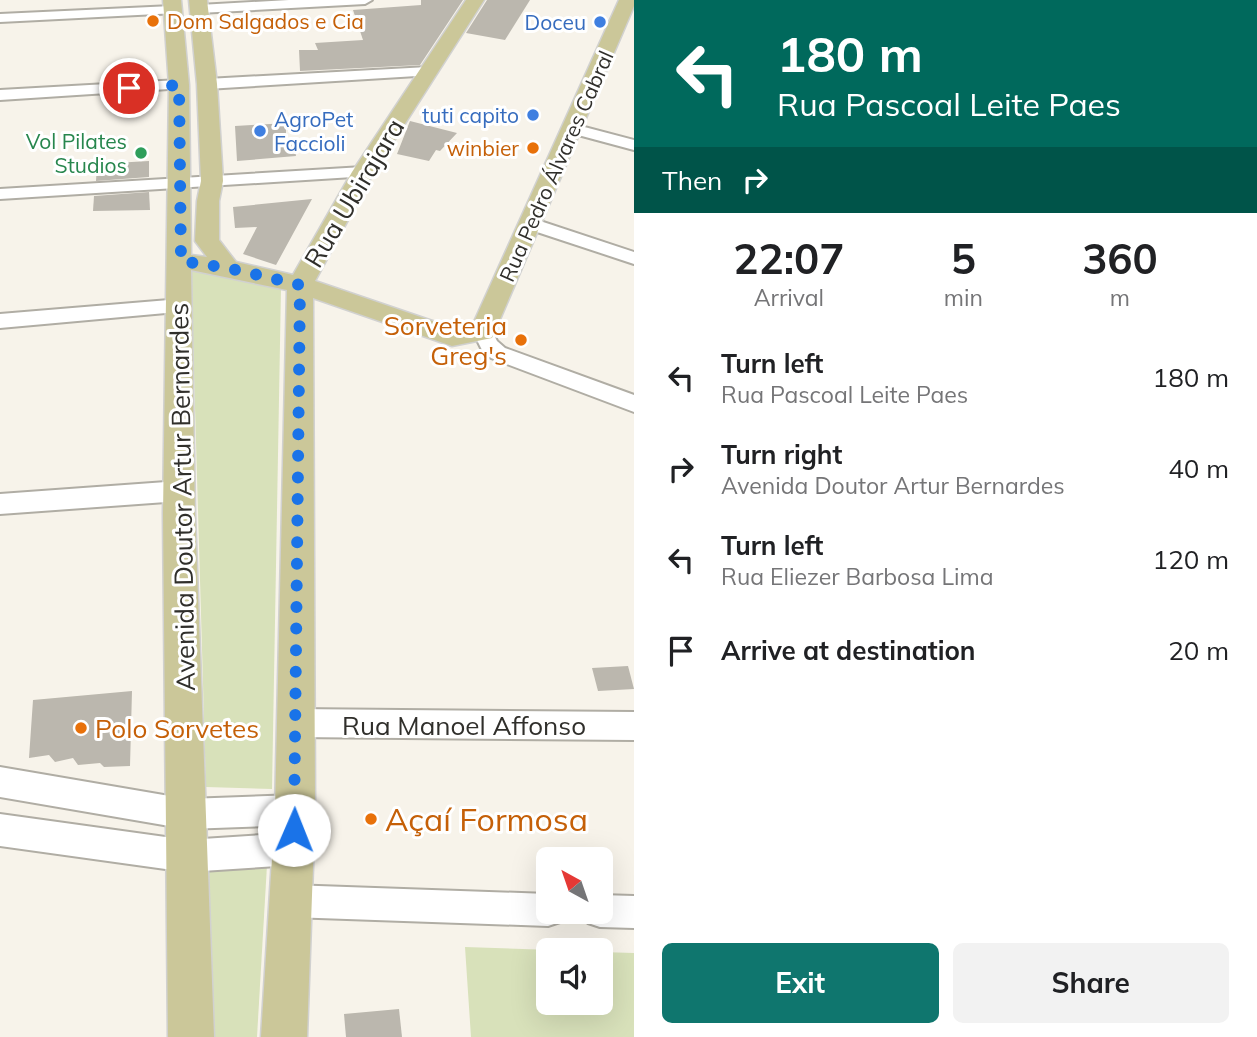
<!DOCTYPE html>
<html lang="en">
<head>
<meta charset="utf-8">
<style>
  body { margin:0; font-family:Mulish,sans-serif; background:#f2f2f2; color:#202124; height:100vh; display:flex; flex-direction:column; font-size:26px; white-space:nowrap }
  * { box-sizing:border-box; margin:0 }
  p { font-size:23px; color:#757577 }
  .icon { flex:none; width:38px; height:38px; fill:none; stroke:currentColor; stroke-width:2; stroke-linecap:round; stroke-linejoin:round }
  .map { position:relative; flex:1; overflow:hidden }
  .sheet { display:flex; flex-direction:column; background:#fff; width:623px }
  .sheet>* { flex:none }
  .top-card { background:#00695c; color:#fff; overflow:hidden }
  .needle { width:46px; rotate:320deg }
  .fabs { position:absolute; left:536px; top:847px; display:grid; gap:14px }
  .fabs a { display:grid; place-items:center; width:77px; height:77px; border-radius:10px; background:#fff; box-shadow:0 7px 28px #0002; font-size:35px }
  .pin { position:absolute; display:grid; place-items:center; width:60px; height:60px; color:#fff; margin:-30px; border:4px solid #fff; border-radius:50%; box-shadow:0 2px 7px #0007 }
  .me { position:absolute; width:77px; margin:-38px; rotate:1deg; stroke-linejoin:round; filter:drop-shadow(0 0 5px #0008) }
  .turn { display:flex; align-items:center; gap:24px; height:147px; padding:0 28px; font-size:32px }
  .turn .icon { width:91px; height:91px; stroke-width:2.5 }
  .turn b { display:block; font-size:49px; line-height:60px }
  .then { display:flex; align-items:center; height:66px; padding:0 28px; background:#0003; gap:14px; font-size:26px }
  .eta { display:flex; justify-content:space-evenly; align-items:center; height:119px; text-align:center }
  .eta b { font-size:42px; font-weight:700; line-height:49px }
  .primary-button { display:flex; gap:14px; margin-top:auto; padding:14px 28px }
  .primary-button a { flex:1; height:80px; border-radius:10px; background:#0f766e; color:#fff; font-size:28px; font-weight:700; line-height:80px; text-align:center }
  .primary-button a+a { background:#f2f2f2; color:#202124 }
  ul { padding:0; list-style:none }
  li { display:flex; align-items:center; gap:21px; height:91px; padding:0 28px }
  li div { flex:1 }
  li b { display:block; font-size:26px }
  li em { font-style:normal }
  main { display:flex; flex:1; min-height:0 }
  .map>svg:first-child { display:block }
</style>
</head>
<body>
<main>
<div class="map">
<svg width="634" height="1037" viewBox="0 0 634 1037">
  <rect width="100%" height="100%" fill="#f7f3ea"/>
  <g fill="#d8e1ba">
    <polygon points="191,269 281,287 272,789 206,787"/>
    <polygon points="202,863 267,865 257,1037 207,1037"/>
    <polygon points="465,947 552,950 548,950 548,1003 600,1003 600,952 634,953 634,1037 471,1037"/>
  </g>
  <g fill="#bbb7ae">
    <polygon points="421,0 463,0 420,65 300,71 299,50 318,50 315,43 363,40 353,10 421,5"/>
    <polygon points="487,0 530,0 505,40 466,33"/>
    <polygon points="410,121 457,133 440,151 436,150 429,161 397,154"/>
    <polygon points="286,123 286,138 293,138 296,156 237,161 235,126"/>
    <polygon points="149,161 149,177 96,181 97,164"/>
    <polygon points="149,192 150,210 93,211 94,196"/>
    <polygon points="312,199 276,265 243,254 257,227 235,228 233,207"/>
    <polygon points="628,666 634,689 598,691 592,668"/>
    <polygon points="132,691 130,766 104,767 100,763 78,765 73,758 55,762 49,755 29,758 33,700"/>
    <polygon points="399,1009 402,1037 346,1037 344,1014"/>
  </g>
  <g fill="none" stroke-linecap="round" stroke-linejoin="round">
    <g stroke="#b0ada4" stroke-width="4">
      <g id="minor">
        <polygon points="289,0 372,0 365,4 199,13 192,9 199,5"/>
        <polygon points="172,6 179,10 177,13 0,22 0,14"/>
        <polygon points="428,67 433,69 436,72 433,75 207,89 199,84 207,79"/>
        <polygon points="179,80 187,85 184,88 0,100 0,90"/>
        <polygon points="573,124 634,140 634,150 567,132 565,129 567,126"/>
        <polygon points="363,167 372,172 369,176 0,199 0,189"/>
        <polygon points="531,218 634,252 634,264 525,228 522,224"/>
        <polygon points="181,299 188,301 191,306 188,311 0,328 0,314"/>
        <polygon points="483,325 490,327 497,341 505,348 634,395 634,412 491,358 482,350 473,332 476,327"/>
        <polygon points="180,481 188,484 192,491 188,498 180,501 0,514 0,494"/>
        <polygon points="295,709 634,712 634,740 295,737 285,733 281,723 285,713"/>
        <polygon points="0,767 187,799 295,795 306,799 310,810 306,821 295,825 187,829 0,797"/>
        <polygon points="0,814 187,840 293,833 304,838 309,849 304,860 293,865 187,872 0,846"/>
        <polygon points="290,885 548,894 548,912 564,912 560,922 548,926 290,917 278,913 274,901 278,889"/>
        <polygon points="600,895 634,896 634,928 600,927 588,923 584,912 600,912"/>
      </g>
    </g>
    <g stroke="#d1d1d0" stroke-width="3">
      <polygon id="major" points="163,0 181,0 189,85 191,255 207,257 195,241 197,201 201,181 197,84 189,0 207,0 217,84 223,181 219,201 219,240 236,262 293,275 352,172 466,0 484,0 374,172 315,281 453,328 473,324 619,0 634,0 634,6 492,338 452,346 313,298 315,810 307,1037 261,1037 275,810 287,290 191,270 195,514 214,1037 168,1037 163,514 169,85"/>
    </g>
    <use href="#minor" fill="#fff" fill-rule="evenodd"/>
    <use href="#major" fill="#cbc799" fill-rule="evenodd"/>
  </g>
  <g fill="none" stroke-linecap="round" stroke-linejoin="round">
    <polyline stroke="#1a73e8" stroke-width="12" stroke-dasharray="0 21.6" points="129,88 179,85 181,261 228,268 300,285 294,830"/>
  </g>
  <g fill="#e8710a" stroke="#fff" stroke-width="2.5">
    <circle cx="153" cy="21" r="7"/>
    <circle cx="533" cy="148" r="7"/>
    <circle cx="521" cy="340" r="7"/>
    <circle cx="81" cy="728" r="7"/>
    <circle cx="371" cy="819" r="7"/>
  </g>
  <g fill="#3f7fe0" stroke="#fff" stroke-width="2.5">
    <circle cx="600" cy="22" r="7"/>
    <circle cx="533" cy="115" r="7"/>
    <circle cx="260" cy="131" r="7"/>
  </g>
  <circle fill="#2e9e5b" stroke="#fff" stroke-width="2.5" cx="141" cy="153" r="7"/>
  <g text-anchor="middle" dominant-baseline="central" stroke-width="6" stroke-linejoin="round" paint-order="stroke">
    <g font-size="21" fill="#c56008" stroke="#fff" text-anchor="start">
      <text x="167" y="21">Dom Salgados e Cia</text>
      <text x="519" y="148" text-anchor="end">winbier</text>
    </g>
    <g font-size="21" fill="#366cbe" stroke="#fff" text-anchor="end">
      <text x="586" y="22">Doceu</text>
      <text x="519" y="115">tuti capito</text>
      <text x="274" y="119" text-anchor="start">AgroPet<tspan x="274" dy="24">Faccioli</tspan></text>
    </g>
    <g font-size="21" fill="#27864d" stroke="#fff" text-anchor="end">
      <text x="127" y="141">Vol Pilates<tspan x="127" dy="24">Studios</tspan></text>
    </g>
    <g font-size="21" fill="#302f2b" stroke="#fff">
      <text transform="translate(556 166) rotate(-66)">Rua Pedro Álvares Cabral</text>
    </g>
    <g font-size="26" fill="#302f2b" stroke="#fff">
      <text transform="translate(354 193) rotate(-59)">Rua Ubirajara</text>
      <text transform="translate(182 497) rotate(-91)">Avenida Doutor Artur Bernardes</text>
      <text x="464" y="725">Rua Manoel Affonso</text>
    </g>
    <g font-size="26" fill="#c56008" stroke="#fff" text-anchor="end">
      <text x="507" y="325">Sorveteria<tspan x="507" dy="30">Greg's</tspan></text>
      <text x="95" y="728" text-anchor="start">Polo Sorvetes</text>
    </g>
    <g font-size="32" fill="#c56008" stroke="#fff" text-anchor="start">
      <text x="385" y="819">Açaí Formosa</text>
    </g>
  </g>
</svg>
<div class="fabs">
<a><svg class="needle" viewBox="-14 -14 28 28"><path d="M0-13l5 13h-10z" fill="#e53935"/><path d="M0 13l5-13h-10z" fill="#757577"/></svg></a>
<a><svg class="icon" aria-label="sound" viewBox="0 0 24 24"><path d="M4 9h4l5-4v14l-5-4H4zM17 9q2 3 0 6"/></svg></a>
</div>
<div class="pin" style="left:129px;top:88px;background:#d93025"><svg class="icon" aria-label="arrive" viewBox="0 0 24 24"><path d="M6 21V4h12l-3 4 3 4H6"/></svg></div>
<svg class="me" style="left:294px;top:830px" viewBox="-20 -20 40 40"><circle r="19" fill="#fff"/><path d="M0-13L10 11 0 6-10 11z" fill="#1a73e8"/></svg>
</div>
<section class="sheet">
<div class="top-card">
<div class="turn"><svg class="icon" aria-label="left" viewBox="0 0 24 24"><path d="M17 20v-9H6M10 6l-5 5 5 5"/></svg><div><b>180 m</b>Rua Pascoal Leite Paes</div></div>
<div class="then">Then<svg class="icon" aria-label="right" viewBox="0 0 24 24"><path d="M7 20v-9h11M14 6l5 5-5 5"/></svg></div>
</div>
<div class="eta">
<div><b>22:07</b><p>Arrival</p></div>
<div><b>5</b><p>min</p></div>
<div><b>360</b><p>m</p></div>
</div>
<ul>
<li><svg class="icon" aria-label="left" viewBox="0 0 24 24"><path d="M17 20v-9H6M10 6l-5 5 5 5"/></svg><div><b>Turn left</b><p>Rua Pascoal Leite Paes</p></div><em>180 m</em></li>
<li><svg class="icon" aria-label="right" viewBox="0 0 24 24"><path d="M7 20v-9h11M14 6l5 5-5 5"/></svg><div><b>Turn right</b><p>Avenida Doutor Artur Bernardes</p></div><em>40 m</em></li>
<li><svg class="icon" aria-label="left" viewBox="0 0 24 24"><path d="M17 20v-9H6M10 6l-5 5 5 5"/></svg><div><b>Turn left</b><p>Rua Eliezer Barbosa Lima</p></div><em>120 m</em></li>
<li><svg class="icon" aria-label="arrive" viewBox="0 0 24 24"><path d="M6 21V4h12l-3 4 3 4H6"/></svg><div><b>Arrive at destination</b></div><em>20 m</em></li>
</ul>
<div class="primary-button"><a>Exit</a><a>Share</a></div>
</section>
</main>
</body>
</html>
